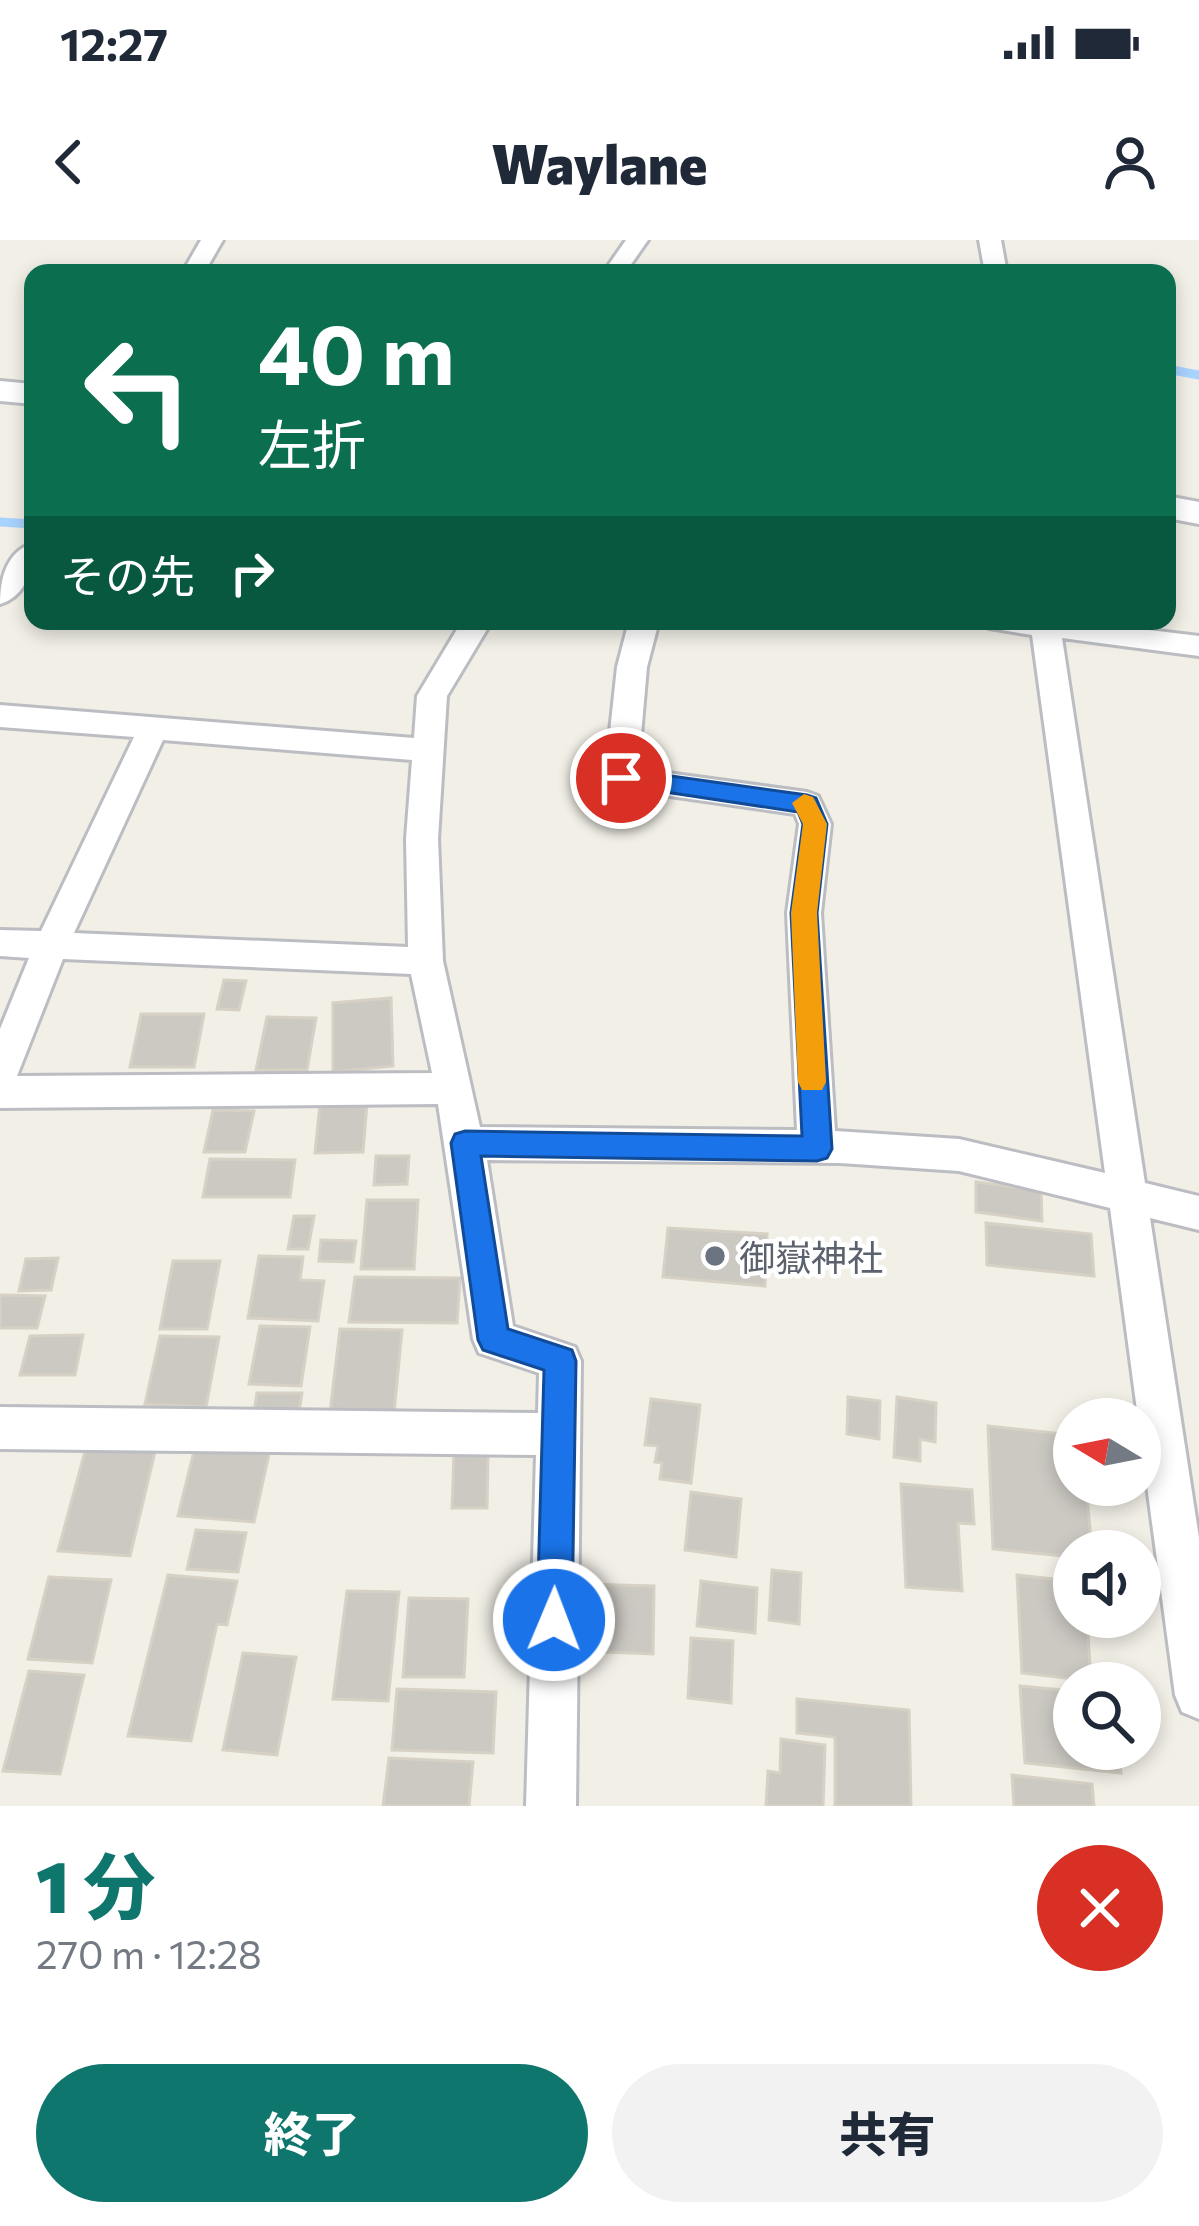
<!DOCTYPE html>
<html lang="ja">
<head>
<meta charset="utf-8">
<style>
  body { margin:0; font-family:Commissioner,"Noto Sans JP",sans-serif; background:#f2f2f3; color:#1f2937; height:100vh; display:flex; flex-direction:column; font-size:45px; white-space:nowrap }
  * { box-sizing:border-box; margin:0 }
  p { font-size:39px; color:#747a83 }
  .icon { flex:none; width:66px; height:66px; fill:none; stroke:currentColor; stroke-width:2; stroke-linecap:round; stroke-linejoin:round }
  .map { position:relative; height:1566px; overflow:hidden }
  .drawer { display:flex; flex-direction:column; background:#fff; flex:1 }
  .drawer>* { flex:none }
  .top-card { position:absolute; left:24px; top:24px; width:1152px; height:366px; border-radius:24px; box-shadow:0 6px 18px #0003; background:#0b6e4f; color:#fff; overflow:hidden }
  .needle { width:78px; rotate:280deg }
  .tools { position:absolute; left:1053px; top:1158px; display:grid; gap:24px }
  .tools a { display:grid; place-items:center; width:108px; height:108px; border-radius:50%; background:#fff; box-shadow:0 6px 18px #0003; font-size:60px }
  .pin { position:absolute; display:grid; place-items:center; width:102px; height:102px; color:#fff; margin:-51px; border:6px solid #fff; border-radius:50%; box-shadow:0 3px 12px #0007 }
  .me { position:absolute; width:132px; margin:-66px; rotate:1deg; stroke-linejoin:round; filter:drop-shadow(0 0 9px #0008) }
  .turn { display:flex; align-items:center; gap:42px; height:252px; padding:0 36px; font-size:54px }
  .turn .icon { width:156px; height:156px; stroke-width:2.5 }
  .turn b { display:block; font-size:84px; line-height:102px }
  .then { display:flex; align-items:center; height:114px; padding:0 36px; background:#0003; gap:24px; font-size:45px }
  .round { display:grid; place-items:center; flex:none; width:126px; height:126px; border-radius:63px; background:#f2f2f3 }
  .overview { display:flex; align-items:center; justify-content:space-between; height:204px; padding:0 36px }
  h1 { font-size:72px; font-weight:800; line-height:90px; color:#0f766e }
  .action { display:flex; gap:24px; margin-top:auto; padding:24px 36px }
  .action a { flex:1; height:138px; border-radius:72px; background:#0f766e; color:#fff; font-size:48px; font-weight:800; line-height:138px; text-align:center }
  .action a+a { background:#f2f2f3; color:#1f2937 }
  .status { display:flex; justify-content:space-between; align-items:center; height:84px; padding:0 60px; background:#fff; direction:ltr }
  .status svg { height:33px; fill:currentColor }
  header { display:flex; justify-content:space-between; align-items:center; height:156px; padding:0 36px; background:#fff; font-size:54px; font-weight:800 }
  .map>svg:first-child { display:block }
</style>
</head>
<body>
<div class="status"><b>12:27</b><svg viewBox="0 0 49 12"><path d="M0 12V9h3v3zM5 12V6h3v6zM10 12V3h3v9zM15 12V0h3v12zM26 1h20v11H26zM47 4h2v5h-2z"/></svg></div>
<header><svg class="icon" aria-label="back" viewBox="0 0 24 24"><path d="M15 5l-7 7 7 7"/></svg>Waylane<svg class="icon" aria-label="person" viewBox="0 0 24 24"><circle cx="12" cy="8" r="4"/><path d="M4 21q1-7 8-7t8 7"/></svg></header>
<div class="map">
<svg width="1199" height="1566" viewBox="0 0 1199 1566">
  <rect width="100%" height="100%" fill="#f1efe6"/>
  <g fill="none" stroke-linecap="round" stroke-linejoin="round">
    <g stroke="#a8d3ff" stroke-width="9">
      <polyline points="1167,129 1199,135"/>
      <polyline points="0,282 33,284"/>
    </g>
  </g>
  <g fill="#ccc9c3" stroke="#d6d1c4" stroke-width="3">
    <polygon points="224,740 246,741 239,770 217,769"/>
    <polygon points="391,758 393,826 333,832 333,763"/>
    <polygon points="141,774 204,774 194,827 130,827"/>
    <polygon points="267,777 316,778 307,830 256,830"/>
    <polygon points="367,863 363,912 315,913 320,864"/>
    <polygon points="213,870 254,871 245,912 204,912"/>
    <polygon points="376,916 409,916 407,944 374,945"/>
    <polygon points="210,919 295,920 290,957 203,957"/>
    <polygon points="976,942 1041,950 1042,981 976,972"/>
    <polygon points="367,960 418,960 414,1029 361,1029"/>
    <polygon points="294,976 314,976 308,1009 288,1009"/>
    <polygon points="986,983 1091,994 1094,1036 987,1025"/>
    <polygon points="668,988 767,994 765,1046 663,1037"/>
    <polygon points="321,1000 356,1001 353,1022 319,1021"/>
    <polygon points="259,1016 303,1017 300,1040 324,1041 318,1081 248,1078"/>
    <polygon points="58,1018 51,1050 19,1051 26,1019"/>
    <polygon points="173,1021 220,1021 207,1089 160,1089"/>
    <polygon points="355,1037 460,1038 457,1083 349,1082"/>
    <polygon points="0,1055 45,1056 37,1088 0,1088"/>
    <polygon points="260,1086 310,1087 301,1146 249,1144"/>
    <polygon points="340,1089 402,1090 394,1173 330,1172"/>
    <polygon points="83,1095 75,1135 20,1135 30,1096"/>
    <polygon points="160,1096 219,1097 206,1167 145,1164"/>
    <polygon points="257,1153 302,1153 298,1179 253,1178"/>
    <polygon points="848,1157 880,1161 879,1199 847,1194"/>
    <polygon points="897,1157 936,1163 935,1202 920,1199 920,1221 894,1217"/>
    <polygon points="651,1159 700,1165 691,1243 660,1239 662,1223 655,1222 658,1206 645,1205"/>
    <polygon points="988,1186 1074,1195 1074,1245 1086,1245 1092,1311 1074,1311 1074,1317 993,1309"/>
    <polygon points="197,1199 271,1205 254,1282 178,1276"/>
    <polygon points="87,1204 156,1208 130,1316 58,1311"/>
    <polygon points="488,1214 487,1268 452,1268 454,1215"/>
    <polygon points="901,1244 972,1250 974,1284 958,1283 962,1351 906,1347"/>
    <polygon points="691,1252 741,1259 736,1317 685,1310"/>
    <polygon points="196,1290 246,1293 238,1332 187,1329"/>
    <polygon points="772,1330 801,1333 799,1384 769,1380"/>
    <polygon points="168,1335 237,1341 227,1385 217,1384 191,1501 128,1496"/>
    <polygon points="1017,1335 1074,1341 1074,1377 1087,1377 1091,1441 1022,1433"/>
    <polygon points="49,1337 111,1340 92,1423 28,1419"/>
    <polygon points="701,1341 757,1348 755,1393 697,1386"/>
    <polygon points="584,1344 654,1346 653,1414 581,1411"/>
    <polygon points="347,1351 399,1352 388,1461 333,1459"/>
    <polygon points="409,1358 468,1359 464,1437 403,1437"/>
    <polygon points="691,1398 733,1401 731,1463 688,1458"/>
    <polygon points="243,1413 296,1417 277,1515 223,1510"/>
    <polygon points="29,1431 84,1435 60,1534 3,1531"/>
    <polygon points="1020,1446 1074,1451 1074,1509 1118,1509 1121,1533 1025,1523"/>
    <polygon points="397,1449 496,1452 493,1513 392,1510"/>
    <polygon points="797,1459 909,1470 911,1566 835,1566 835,1497 797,1493"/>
    <polygon points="781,1499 825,1505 823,1566 766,1566 768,1531 780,1533"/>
    <polygon points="389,1518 473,1522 469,1566 383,1566"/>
    <polygon points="1012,1535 1092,1544 1094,1566 1014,1566"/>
  </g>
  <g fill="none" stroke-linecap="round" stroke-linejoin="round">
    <g stroke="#bbbdc2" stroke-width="6">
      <g id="minor">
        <polygon points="201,0 223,0 204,33 182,33"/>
        <polygon points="626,0 648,0 625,33 603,33"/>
        <polygon points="979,0 1001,0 1007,33 985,33"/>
        <path d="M33 303C33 328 27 356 0 364 0 339 6 312 33 303Z"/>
        <path d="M462 381H492L447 456 438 599 443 721 480 887 797 890 787 673 799 584 795 574 621 549 610 546 605 538 617 427 629 381H659L647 427 638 529 807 552 818 556 831 584 821 673 835 891 959 899 1105 933 1032 395 989 388 984 381H1075L1199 396V416L1062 398 1145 943 1199 956V990L1150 978 1199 1298V1479L1182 1472 1175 1455 1110 968 959 931 840 923 487 920 513 1086 575 1107 581 1121 576 1566H526L536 1215 0 1209V1167L538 1173 539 1133 479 1113 473 1099 438 864 0 868V789L29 718 0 716V690L41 691 134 497 0 487V465L414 498 417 456ZM163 500 412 520 406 599 408 707 74 693ZM63 719 411 734 432 833 17 836Z"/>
      </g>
    </g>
    <g stroke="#bbbdc2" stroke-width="6">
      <g id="tertiary">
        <polygon points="0,141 33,144 33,164 0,161"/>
        <polygon points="1167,256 1199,262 1199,284 1167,278"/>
      </g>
    </g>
    <use href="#minor" fill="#fff" fill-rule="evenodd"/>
    <use href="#tertiary" fill="#fff" fill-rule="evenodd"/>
  </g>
  <polygon fill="#1a73e8" stroke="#114b97" stroke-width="3" points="621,529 807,555 816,558 827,584 817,673 832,909 827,918 817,921 481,916 508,1089 572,1110 576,1121 572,1380 567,1393 554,1398 542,1393 537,1380 544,1130 483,1110 478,1100 451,903 455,894 465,891 802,896 791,673 803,584 798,572 612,544 612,532"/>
  <polygon fill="#f59e0b" points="804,554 813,557 827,584 817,673 826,842 822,850 802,850 798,842 791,673 803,584 792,563"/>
  <circle fill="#6b7280" stroke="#fff" stroke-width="4.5" cx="715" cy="1016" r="12"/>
  <g text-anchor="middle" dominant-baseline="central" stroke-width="9" stroke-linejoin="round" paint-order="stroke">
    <g font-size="36" fill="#5b616d" stroke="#fff" text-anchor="start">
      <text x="739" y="1016">御嶽神社</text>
    </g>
  </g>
</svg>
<div class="tools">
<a><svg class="needle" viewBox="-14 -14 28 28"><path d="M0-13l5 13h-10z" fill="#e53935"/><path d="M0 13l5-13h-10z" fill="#747a83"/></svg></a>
<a><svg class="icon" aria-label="sound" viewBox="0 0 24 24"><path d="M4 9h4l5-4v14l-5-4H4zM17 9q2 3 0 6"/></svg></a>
<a><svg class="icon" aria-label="search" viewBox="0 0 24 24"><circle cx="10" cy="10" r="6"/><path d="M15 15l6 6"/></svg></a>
</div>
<div class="pin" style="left:621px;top:538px;background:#d93025"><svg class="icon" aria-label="arrive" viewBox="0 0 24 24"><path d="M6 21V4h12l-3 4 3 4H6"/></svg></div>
<svg class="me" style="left:554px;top:1380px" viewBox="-20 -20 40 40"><circle r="17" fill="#1a73e8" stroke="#fff" stroke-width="3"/><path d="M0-11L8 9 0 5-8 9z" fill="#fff"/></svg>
<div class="top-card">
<div class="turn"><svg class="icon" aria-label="left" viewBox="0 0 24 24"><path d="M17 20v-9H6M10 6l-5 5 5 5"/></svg><div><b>40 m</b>左折</div></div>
<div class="then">その先<svg class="icon" aria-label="right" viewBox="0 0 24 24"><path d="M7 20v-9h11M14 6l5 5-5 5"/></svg></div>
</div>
</div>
<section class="drawer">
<div class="overview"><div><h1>1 分</h1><p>270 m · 12:28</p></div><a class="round" style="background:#d93025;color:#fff"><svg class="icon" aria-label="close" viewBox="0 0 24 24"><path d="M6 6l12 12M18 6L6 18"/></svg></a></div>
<div class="action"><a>終了</a><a>共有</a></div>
</section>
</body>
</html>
